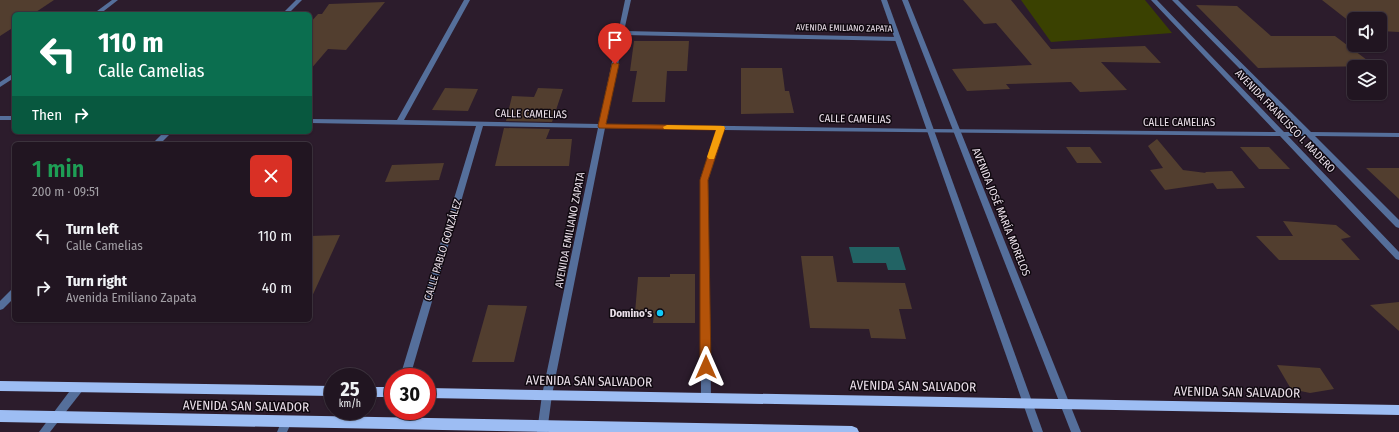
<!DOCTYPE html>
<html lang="en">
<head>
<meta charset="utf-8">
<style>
  body { margin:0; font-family:"Fira Sans Condensed",sans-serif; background:#2d222e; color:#f1f3f6; height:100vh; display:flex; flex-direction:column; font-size:15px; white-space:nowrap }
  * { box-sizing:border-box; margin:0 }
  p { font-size:13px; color:#a29fa5 }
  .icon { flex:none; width:22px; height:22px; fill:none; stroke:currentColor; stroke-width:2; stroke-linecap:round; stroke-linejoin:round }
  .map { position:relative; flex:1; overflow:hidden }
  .side { position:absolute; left:12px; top:142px; width:300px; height:180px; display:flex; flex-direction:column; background:#211521; border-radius:6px; box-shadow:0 1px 3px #0004,0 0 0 1px #3e343f }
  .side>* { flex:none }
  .top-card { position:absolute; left:12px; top:12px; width:300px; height:122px; border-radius:6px; box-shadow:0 1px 3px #0004,0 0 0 1px #3e343f; background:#0b6e4f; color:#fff; overflow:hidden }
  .controls { position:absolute; left:1347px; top:12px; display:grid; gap:8px }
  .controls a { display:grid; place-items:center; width:40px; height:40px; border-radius:6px; background:#211521; box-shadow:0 1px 3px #0004,0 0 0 1px #3e343f; font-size:20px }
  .speed { position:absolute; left:324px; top:368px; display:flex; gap:8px; font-size:20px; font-weight:700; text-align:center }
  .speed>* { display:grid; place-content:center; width:52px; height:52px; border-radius:50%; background:#211521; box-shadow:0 1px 3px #0004,0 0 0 1px #3e343f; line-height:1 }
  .speed small { font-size:10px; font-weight:400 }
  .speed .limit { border:6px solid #d22; background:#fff; color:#111 }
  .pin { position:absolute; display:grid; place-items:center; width:34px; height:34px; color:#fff; margin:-41px -17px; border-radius:50% 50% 50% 0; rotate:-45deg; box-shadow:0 0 4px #0007 }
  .pin .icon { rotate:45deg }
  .me { position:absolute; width:44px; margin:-22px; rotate:0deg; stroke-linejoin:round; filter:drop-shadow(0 0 3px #0008) }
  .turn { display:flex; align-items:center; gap:14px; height:84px; padding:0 20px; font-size:18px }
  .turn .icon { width:52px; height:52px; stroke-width:2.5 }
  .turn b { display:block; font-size:28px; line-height:34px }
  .then { display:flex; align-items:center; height:38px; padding:0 20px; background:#0003; gap:8px; font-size:15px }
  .round { display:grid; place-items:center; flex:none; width:42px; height:42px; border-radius:6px; background:#2d222e }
  .summary { display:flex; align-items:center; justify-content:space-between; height:68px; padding:0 20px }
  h1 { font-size:24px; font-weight:600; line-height:30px; color:#1e9e55 }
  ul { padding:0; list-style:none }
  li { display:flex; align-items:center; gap:12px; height:52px; padding:0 20px }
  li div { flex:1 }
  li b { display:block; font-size:15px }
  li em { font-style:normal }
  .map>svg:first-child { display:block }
</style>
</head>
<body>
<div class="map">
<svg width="1399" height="432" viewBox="0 0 1399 432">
  <rect width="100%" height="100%" fill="#2c1c2c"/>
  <polygon fill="#3a4101" points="1021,0 1145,0 1172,33 1051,42"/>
  <polygon fill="#226364" points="849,247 899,247 906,270 888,270 886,263 853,263"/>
  <g fill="#523e2f">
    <polygon points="0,0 54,0 33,14 14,14 14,27 0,36"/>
    <polygon points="963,0 1011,0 1051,49 1145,46 1161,63 1101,62 1127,90 1080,92 1071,82 1006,84 1010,89 967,91 952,69 1032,65 996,23 984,24"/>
    <polygon points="1322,0 1399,0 1399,32 1380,31 1380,19 1354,19 1354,25"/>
    <polygon points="385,2 346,50 328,49 310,70 310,23 318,14 322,14 329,4"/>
    <polygon points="1196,5 1237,6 1271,36 1335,36 1375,66 1258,68"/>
    <polygon points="634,41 689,41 687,71 667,71 665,102 632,102 637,71 630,71"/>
    <polygon points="741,68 782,68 785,91 789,91 794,113 741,114"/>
    <polygon points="445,88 478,89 468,111 432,110"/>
    <polygon points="538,88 563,89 552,122 506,121 512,96 534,97"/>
    <polygon points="504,128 550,129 546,139 572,139 569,166 495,166"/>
    <polygon points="1157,139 1183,170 1206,173 1205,172 1232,171 1245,188 1217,189 1213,183 1165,190 1150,170 1163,168 1148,146"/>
    <polygon points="1066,147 1090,147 1102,163 1077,163"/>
    <polygon points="1240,147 1269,147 1290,169 1259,169"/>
    <polygon points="444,163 439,180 385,182 392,165"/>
    <polygon points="1366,168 1399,168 1399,199"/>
    <polygon points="1283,221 1336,225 1351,237 1341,239 1360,260 1279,260 1256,236 1293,236"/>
    <polygon points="340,235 310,301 310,236"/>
    <polygon points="801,256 833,256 837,282 905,283 912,309 899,309 906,339 871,338 869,329 810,328"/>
    <polygon points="670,274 695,274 695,323 653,323 654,313 635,313 638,277 670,277"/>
    <polygon points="1399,302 1399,331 1370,305"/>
    <polygon points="488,305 527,306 514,362 472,362"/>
    <polygon points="1277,365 1320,368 1334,389 1310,393 1291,389"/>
  </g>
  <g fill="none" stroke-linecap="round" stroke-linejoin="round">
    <g fill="#556f9b" fill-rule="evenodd">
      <polygon points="112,0 118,0 100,14 93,14"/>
      <polygon points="296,0 302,0 288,14 282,14"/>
      <polygon points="464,0 470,0 404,120 599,124 625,0 631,0 624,31 898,37 901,39 898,41 624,35 606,124 931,129 1276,132 1151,0 1157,0 1284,132 1302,132 1172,0 1178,0 1311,132 1399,133 1399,137 1315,136 1399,220 1399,228 1396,227 1307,136 1288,136 1399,252 1399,260 1396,259 1280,136 724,130 708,180 711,398 710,401 706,402 702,401 701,398 700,180 717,130 605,128 552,395 547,432 537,432 542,395 598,128 483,126 410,377 400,377 476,126 310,123 310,119 397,120"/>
      <polygon points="14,73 14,78 0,87 0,82"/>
      <rect x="0" y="116" width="14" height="4"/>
      <polygon points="164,132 172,132 160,144 152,144"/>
      <polygon points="14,289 14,298 3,309 0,310 0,301 11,290"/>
      <polygon points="79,383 83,384 84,387 83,390 50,432 39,432 75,384"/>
      <polygon points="287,417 291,418 292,421 287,432 277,432 283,418"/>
    </g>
    <g fill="#556f9b" fill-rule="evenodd">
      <polygon points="881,0 887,0 1043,432 1033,432"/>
      <polygon points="902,0 908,0 1081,432 1071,432"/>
    </g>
    <g fill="#9dbdf3" fill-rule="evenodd">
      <polygon points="0,381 333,386 333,396 0,391"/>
      <rect x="367" y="387" width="26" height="10"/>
      <polygon points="427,388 1399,405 1399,415 427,398"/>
      <polygon points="0,410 852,426 857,428 859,432 551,432 0,422"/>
    </g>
  </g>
  <polygon fill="#b45309" stroke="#753606" points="615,62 619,64 606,124 721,126 725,128 708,180 711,367 709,370 706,371 702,370 700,367 700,180 716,130 599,128 598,126 612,64"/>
  <polygon fill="#f59e0b" points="667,125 724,126 725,128 714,159 709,159 707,157 716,130 664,129 663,127"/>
  <circle fill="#10cafa" stroke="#100910" stroke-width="1.5" cx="660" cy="313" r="4"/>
  <g text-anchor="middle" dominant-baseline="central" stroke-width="3" stroke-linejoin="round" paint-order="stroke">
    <g font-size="9" fill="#ebe0ea" stroke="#100910">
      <text transform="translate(844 28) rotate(1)">AVENIDA EMILIANO ZAPATA</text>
    </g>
    <g font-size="11" fill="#ebe0ea" stroke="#100910">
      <text transform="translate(531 114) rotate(1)">CALLE CAMELIAS</text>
      <text transform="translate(855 119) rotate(1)">CALLE CAMELIAS</text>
      <text transform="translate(1285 121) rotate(46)">AVENIDA FRANCISCO I. MADERO</text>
      <text x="1179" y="122">CALLE CAMELIAS</text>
      <text transform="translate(1001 212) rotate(68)">AVENIDA JOSÉ MARÍA MORELOS</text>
      <text transform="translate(570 230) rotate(-79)">AVENIDA EMILIANO ZAPATA</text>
      <text transform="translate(443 250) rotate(-73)">CALLE PABLO GONZÁLEZ</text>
    </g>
    <g font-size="11" font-weight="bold" fill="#ebe0ea" stroke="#100910" text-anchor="end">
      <text x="652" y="313">Domino's</text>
    </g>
    <g font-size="13" fill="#ebe0ea" stroke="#100910">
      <text transform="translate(589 381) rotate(1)">AVENIDA SAN SALVADOR</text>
      <text transform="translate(913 386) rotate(1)">AVENIDA SAN SALVADOR</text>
      <text transform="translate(1237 392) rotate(1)">AVENIDA SAN SALVADOR</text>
      <text transform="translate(246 406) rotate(1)">AVENIDA SAN SALVADOR</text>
    </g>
  </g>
</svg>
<div class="controls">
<a><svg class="icon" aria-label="sound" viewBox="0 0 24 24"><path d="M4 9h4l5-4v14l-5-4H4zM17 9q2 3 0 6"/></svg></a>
<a><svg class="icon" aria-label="layers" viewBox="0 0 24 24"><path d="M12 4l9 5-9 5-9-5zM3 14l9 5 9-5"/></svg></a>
</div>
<div class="speed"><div>25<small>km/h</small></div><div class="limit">30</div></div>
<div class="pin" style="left:615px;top:64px;background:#d93025"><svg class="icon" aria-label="arrive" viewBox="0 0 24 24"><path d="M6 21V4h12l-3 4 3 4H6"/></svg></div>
<svg class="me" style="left:706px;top:367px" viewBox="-20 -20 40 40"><path d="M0-17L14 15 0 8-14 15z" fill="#b45309" stroke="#fff" stroke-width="4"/></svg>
<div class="top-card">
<div class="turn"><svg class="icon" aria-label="left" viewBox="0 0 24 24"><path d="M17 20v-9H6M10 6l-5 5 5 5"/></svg><div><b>110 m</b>Calle Camelias</div></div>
<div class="then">Then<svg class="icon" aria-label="right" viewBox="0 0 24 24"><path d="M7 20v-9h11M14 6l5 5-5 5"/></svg></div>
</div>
<section class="side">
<div class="summary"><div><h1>1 min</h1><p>200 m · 09:51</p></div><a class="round" style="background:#d93025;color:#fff"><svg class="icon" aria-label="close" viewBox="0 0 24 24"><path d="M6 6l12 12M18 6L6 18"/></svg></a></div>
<ul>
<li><svg class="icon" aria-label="left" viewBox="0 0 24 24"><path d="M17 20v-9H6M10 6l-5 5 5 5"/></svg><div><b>Turn left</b><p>Calle Camelias</p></div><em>110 m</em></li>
<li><svg class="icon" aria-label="right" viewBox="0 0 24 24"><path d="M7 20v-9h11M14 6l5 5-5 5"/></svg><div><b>Turn right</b><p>Avenida Emiliano Zapata</p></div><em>40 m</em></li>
</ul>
</section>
</div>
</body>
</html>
